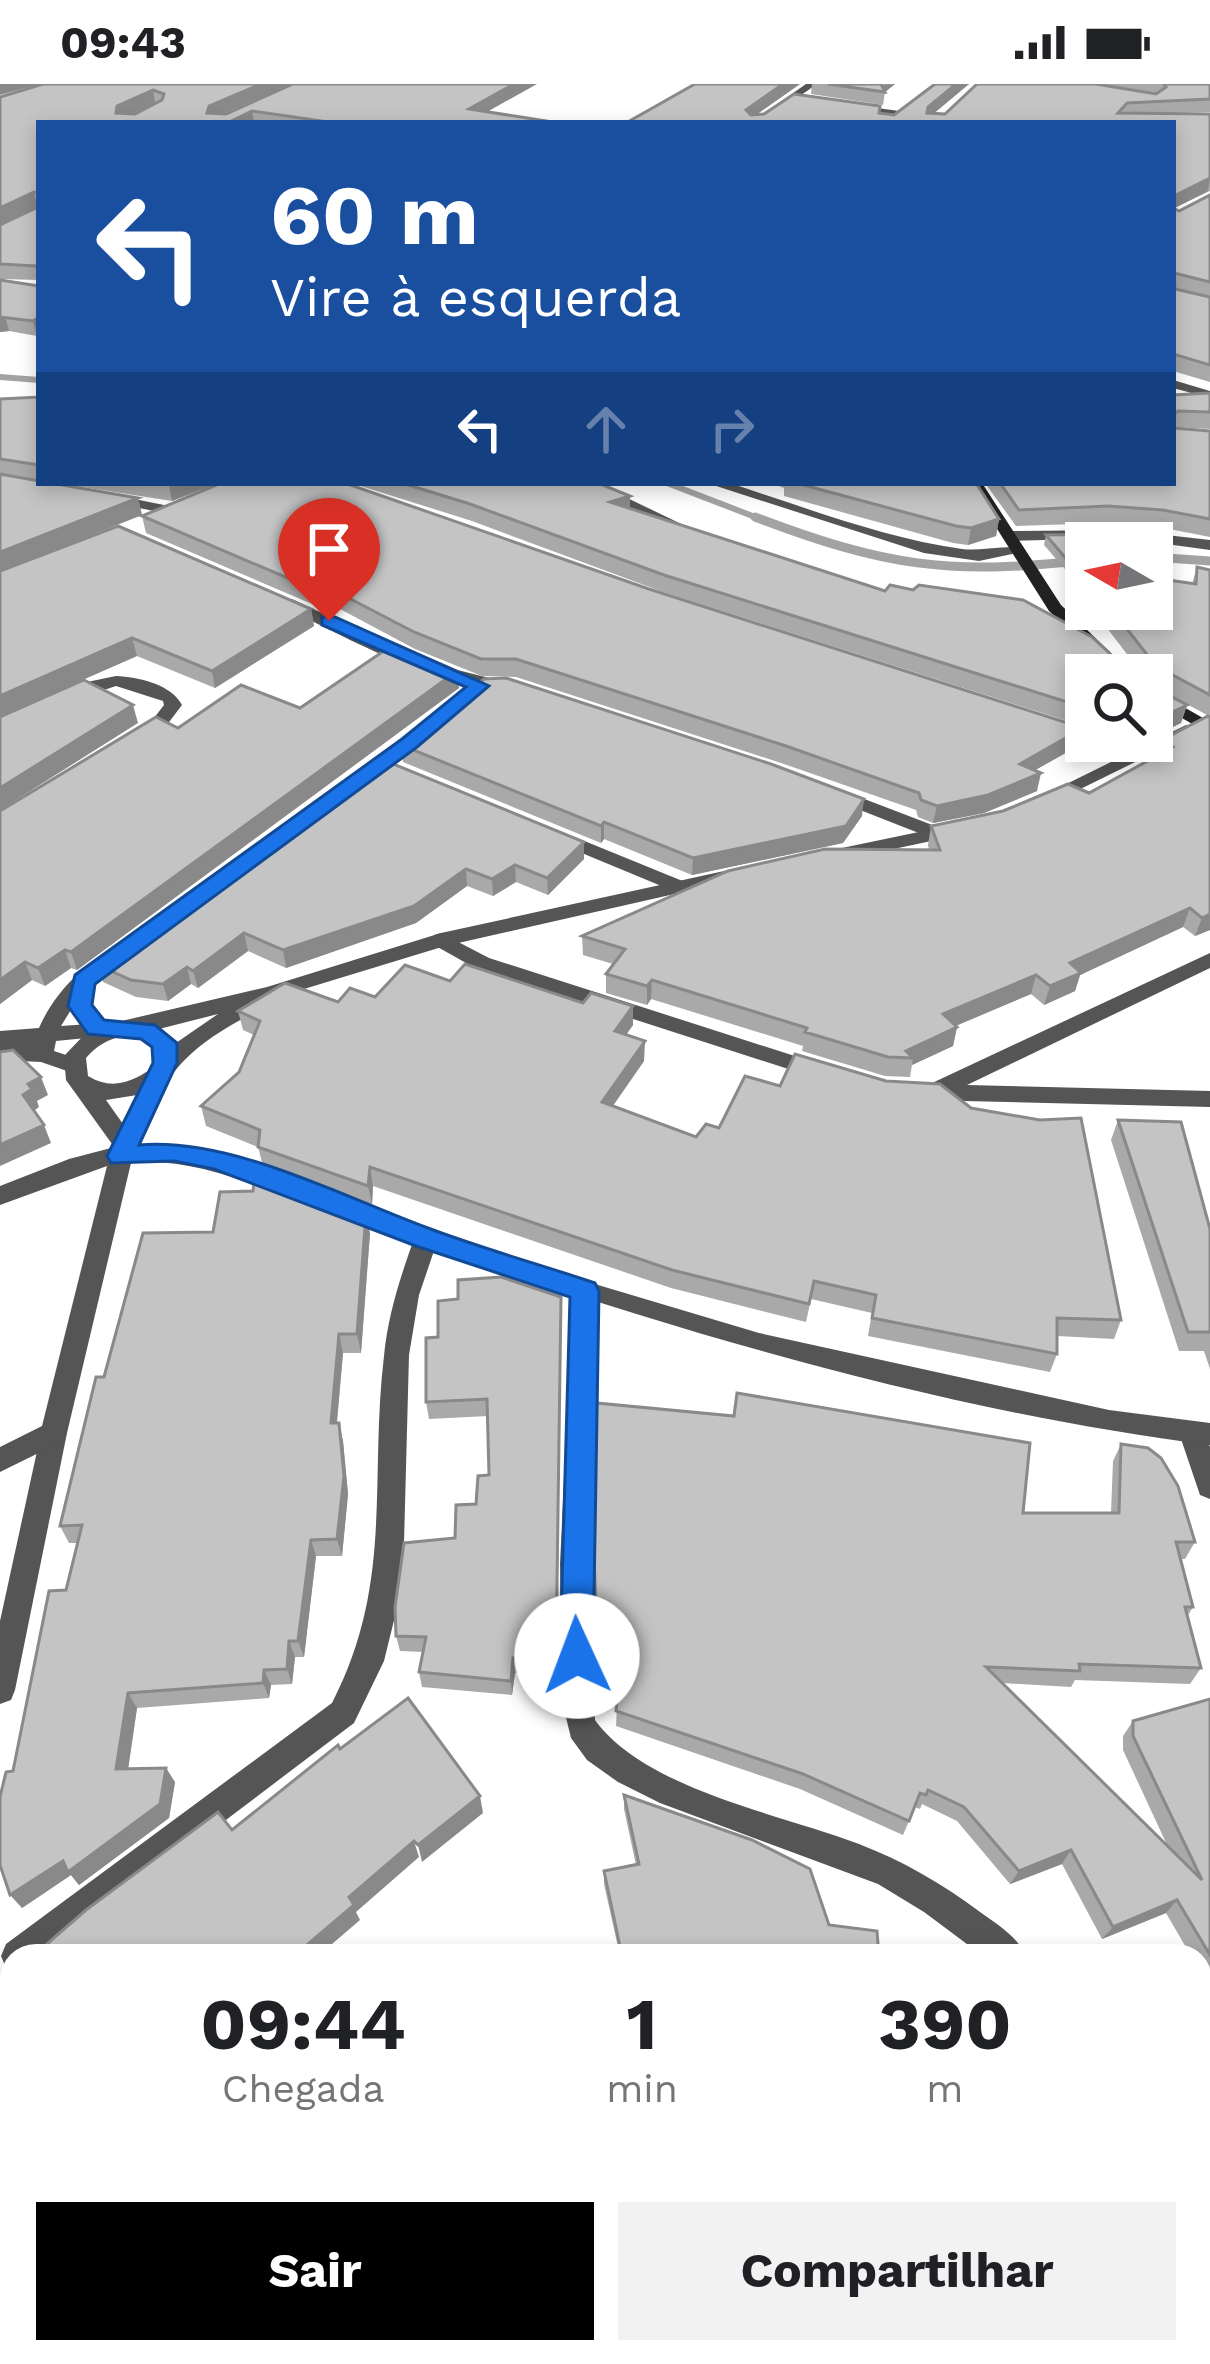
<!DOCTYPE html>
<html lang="pt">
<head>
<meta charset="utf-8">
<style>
  body { margin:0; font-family:"Work Sans",sans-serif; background:#f2f2f2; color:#202124; height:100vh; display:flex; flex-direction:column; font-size:45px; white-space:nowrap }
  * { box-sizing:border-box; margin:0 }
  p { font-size:39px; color:#757577 }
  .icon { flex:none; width:66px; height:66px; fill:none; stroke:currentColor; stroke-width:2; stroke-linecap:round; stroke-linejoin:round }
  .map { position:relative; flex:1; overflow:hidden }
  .details { position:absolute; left:0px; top:1860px; width:1212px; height:420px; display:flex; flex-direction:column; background:#fff; border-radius:36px 36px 0 0; box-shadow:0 6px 18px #0003 }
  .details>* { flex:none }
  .hud { position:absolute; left:36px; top:36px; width:1140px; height:366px; border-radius:0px; box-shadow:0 6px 18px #0003; background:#1a4fa0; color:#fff; overflow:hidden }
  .needle { width:78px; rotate:279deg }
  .fabs { position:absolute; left:1065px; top:438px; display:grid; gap:24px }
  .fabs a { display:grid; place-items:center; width:108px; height:108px; border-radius:0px; background:#fff; box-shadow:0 6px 18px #0003; font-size:60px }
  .pin { position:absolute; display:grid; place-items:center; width:102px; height:102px; color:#fff; margin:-123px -51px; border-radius:50% 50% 50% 0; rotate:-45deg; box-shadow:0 0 12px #0007 }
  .pin .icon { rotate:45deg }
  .me { position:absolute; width:132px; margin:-66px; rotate:358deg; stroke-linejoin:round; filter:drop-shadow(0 0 9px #0008) }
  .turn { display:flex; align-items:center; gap:42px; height:252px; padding:0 36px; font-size:54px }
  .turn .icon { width:156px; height:156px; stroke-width:2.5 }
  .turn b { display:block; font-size:84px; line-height:102px }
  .lanes { display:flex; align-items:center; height:114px; padding:0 36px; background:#0003; justify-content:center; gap:60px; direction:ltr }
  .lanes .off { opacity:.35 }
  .eta { display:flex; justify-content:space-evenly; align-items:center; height:204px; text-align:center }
  .eta b { font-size:72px; font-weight:700; line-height:84px }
  .button { display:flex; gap:24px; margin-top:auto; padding:24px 36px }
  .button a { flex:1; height:138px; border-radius:0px; background:#000; color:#fff; font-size:48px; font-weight:700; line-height:138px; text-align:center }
  .button a+a { background:#f2f2f2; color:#202124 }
  .status { display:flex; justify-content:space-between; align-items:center; height:84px; padding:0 60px; background:#fff; direction:ltr }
  .status svg { height:33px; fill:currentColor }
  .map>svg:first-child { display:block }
</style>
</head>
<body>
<div class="status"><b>09:43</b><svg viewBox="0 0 49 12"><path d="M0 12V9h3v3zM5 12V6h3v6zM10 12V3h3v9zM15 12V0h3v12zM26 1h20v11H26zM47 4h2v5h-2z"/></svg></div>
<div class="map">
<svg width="1210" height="2280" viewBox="0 0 1210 2280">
  <rect width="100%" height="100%" fill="#fff"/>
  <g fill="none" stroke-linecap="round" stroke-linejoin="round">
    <g stroke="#a3a3a3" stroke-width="6">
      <polyline points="0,293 39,296"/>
      <polyline points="667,399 763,436"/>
    </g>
    <g stroke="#a3a3a3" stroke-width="9">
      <path d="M755 433C884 482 949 492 1086 476"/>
      <polyline points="1152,473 1210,477"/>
    </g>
    <g fill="#555" fill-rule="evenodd">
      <polygon points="806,0 817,0 761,39 750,39"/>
      <polygon points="848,20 899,27 904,30 899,33 845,25"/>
      <polygon points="1173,296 1210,307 1210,314 1173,304"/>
      <polygon points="577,399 596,399 698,448 686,451"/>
      <path d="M707 399H729C805 423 883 454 962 465 982 468 1010 458 1026 467L979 477 924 469Z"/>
      <polygon points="109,410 174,423 181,427 174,431 104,417 104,411"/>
      <polygon points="1122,446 1210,456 1210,466 1122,454 1010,457 1002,452 1010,447"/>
      <path d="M280 515H292L430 579 517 601C477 627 324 542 280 521Z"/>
      <path d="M116 592C138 593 171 600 182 621L166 642 135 659 126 654 154 634 164 621 163 617 116 602 62 620 53 615 87 598Z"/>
      <polygon points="427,641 436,646 433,650 365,700 353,700 353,692"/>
      <polygon points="1086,657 1113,657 1148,671 1139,676"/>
      <polygon points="833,703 948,747 950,751 941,757 934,755 827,713 827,705"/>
      <polygon points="555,745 685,798 688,802 685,806 671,806 548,755 548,747"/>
      <polygon points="441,849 489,874 826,982 829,987 826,992 810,992 475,884 434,861 434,851"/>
      <path d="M122 862 132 869 129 874 77 916 61 942 118 938 126 940 129 945 126 950 56 957 54 967 81 976 84 981 73 989 41 978 0 976V947L39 944C54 909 87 875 122 862Z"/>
      <polygon points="1210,869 1210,884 967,1001 1210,1007 1210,1023 922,1016 911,1008 914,1002 930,1000"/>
      <path d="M426 1146 435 1148 438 1155 419 1211 409 1271 404 1459 398 1520 384 1577 354 1639 46 1872H12V1886L6 1884 1 1872 6 1860 332 1619C394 1499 369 1398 384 1272 388 1231 400 1194 414 1155L417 1148Z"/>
      <path d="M585 1197 594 1200 597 1207 588 1435 595 1636C646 1706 781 1730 859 1760 903 1777 943 1800 980 1828 997 1840 1018 1853 1026 1872H983L924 1828 878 1800 660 1719 618 1698 587 1676 571 1654 562 1617 560 1480 573 1207 576 1200Z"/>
      <polygon points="54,1338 63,1341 67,1349 15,1606 11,1616 0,1620 0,1537 41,1349 45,1341"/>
      <polygon points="1192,1338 1201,1341 1210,1363 1210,1415 1200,1411 1179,1349 1183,1341"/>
      <polygon points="1200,2242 1210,2246 1210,2280 1189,2280 1184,2268 1200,2268"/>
      <polygon points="251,2268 295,2268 290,2280 246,2280"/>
      <polygon points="308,2268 346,2268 350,2280 312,2280"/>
    </g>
    <g fill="#555" fill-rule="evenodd">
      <polygon points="1186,641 1195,646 1192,650 1052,719 1038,719 1036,715"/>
      <polygon points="962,739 969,741 969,749 837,777 827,771 837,765"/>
      <path d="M738 784 748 790 745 794 445 862 245 923 249 928 246 933C179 969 165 993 135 1061L205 1067 292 1095 296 1101 284 1110C234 1094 184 1073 131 1079L67 1349 63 1357 0 1388V1363L42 1342 107 1082 0 1121V1102L69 1075 111 1064 112 1060 66 996 64 972 85 950 113 939 267 903 441 849ZM218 930 173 961 159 945ZM124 952 149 957 156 969 151 985C130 999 111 1006 88 992L86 974C96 962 108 955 124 952ZM137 1011 123 1040 106 1016Z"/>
      <path d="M339 1113 588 1198 759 1249 1109 1326 1210 1339V1361C906 1322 619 1229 331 1128L327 1122Z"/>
    </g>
    <g fill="#222" fill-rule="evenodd">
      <polygon points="968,399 982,399 1061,521 1134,591 1116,591 1049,527"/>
      <polygon points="1152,605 1210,638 1210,650 1152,617"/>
    </g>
  </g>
  <g fill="#a9a9a9">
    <polygon points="292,0 222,30 226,30 293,0 559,39 39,39 39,196 0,195 0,141 38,122 0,140 0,13"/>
    <polygon points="695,0 800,0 757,30 894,31 935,0 969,0 934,29 945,30 1097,0 1210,0 1210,28 1169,29 1210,30 1210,107 1174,124 1179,127 1210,111 1210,298 1173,287 1173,39 626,39"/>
    <polygon points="812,0 895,0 885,8 883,21 811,10"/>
    <polygon points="0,196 39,202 39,251 37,252 9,247 0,248"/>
    <polygon points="1210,309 1210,345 1174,343 1174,344 1210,347 1210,453 1159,443 1104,439 1016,442 985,399 1173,399 1173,311"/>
    <polygon points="39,313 39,396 0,390 0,315"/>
    <polygon points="0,390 39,397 39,399 51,399 138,414 142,431 14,481 118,442 311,525 314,542 215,604 137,572 0,632"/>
    <polygon points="57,399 218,399 172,417"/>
    <polygon points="351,399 598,399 630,412 630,424 885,507 1118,577 1133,578 1107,544 1112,526 1152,532 1161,495 1192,500 1197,483 1210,486 1210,846 1195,852 1183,843 1080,891 1075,907 1044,921 1031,910 955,942 957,943 953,962 912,981 910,993 885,992 802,967 803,962 651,915 647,921 606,909 606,890 613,880 583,871 582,852 929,766 928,761 931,742 1089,709 1157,672 1162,656 1209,632 1155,603 1187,621 1181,639 1152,653 1152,591 1086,591 1086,643 663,508 472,437"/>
    <polygon points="771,399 976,399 999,435 996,452 968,461 953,459 784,412 784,404"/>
    <polygon points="142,432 649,505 1083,644 1078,662 1035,686 1037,707 984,729 933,739 918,733 916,726 784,680 516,593 482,592 415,565 340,525 333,529 146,449"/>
    <polygon points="1046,451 1086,459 1086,496 1071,492 1044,461"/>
    <polygon points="457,587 459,604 77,886 71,884 45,902 32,896 0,920 0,727 178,644 300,624"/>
    <polygon points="401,661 862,732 843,759 692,791 604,755 601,759 403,678"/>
    <polygon points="381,675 584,758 584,775 548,811 516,798 493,812 467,802 416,839 286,884 248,867 198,904 191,900 168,917 136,913 103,898 98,881"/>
    <polygon points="450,897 633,941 626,951 644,977 613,1022 1121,1236 1114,1255 1057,1252 1057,1270 1050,1288 868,1252 872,1229 811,1215 806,1238 671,1204 373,1102 372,1121 263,1082 258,1063 206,1042 201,1022 239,988 254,951 243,946 238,927 338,918"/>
    <polygon points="1118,1036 1210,1145 1210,1285 1204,1267 1179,1267 1111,1056"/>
    <polygon points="370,1149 361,1269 343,1269 337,1339 343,1357 348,1410 342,1472 316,1472 304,1573 295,1573 292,1600 271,1601 269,1614 137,1624 128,1685 175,1698 169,1734 79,1801 71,1791 22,1824 13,1687 78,1459 69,1459 60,1442 104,1293"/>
    <polygon points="561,1213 557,1585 515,1589 512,1611 422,1603 419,1588 423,1568 400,1567 396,1552 476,1420 489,1391 488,1332 429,1335 426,1318 438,1253"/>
    <polygon points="1121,1360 1195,1458 1185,1475 1180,1475 1193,1523 1188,1531 1201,1584 1190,1600 1075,1596 1071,1603 1002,1599 1168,1763 1123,1666 1123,1652 1133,1637 1210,1615 1210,1903 1200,1887 1200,1872 1191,1872 1166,1829 1102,1855 1062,1780 1010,1800 957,1737 922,1720 920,1725 915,1723 903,1751 800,1705 616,1642 617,1621 599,1619 592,1418 1023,1429 1111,1429 1113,1377"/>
    <polygon points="624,1711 829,1841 879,1872 620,1872 604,1800 604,1787 636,1781 624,1725"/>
    <polygon points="1210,2001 1210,2155 1200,2130 1200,2012"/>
  </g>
  <g fill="#898989">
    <polygon points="0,0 40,0 0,11"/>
    <polygon points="261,0 292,0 211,35 207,29 209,22"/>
    <polygon points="514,0 537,0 469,38 469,25"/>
    <polygon points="783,0 800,0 746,38 746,26"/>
    <polygon points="895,0 885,8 880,1"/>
    <polygon points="956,0 969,0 926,36 928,23"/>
    <polygon points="153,6 155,19 120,35 116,29 117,22"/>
    <polygon points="252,27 254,39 227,39"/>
    <polygon points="1210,94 1208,107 1173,125 1174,112"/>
    <polygon points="34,108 37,122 0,140 0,124"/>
    <polygon points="5,232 9,247 0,248 0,233"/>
    <polygon points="39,233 39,251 37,252 33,237"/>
    <polygon points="174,399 218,399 172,417 169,401"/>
    <polygon points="630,412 630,428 610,418"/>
    <polygon points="138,414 142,431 0,487 0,468"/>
    <polygon points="999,435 996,452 968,461 971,444"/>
    <polygon points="337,508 340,525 333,529 330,512"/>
    <polygon points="311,525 314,542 215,604 212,587"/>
    <polygon points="132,554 137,572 0,632 0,612"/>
    <polygon points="457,587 459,604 77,886 71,868"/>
    <polygon points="133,621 138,639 0,726 0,704"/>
    <polygon points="1187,621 1181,639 1152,653 1152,638"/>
    <polygon points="1083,644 1078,662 1016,697 1020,680"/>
    <polygon points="1041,689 1037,707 984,729 933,739 937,722"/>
    <polygon points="864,715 862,732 843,759 692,791 693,774"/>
    <polygon points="604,738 604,755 601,759 601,742"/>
    <polygon points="584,758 584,775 548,811 547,794"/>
    <polygon points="515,781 516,798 493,812 492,795"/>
    <polygon points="466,785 467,802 416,839 286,884 283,866"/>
    <polygon points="1190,824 1183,843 1080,891 1075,907 1044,921 1050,902 1070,879"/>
    <polygon points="1210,830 1210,846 1195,852 1202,834"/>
    <polygon points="244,849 248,867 198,904 193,887"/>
    <polygon points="65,866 71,884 45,902 38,884"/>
    <polygon points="25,878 32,896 0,920 0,896"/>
    <polygon points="187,883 191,900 168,917 163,900"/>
    <polygon points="1036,891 1031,910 939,949 943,930"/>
    <polygon points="652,896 651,915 647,921 647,902"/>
    <polygon points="633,922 633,941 615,966 615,947"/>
    <polygon points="957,943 953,962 912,981 913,974 906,967"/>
    <polygon points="645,957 644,977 602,1037 602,1018"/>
    <polygon points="41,993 48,1011 37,1017 39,1023 31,1029 23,1011 28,1000"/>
    <polygon points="44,1041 51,1059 0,1082 0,1061"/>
    <polygon points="370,1083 373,1102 372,1121 368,1102"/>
    <polygon points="366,1130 370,1149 361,1269 357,1250"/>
    <polygon points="339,1250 343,1269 335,1357 331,1339"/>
    <polygon points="339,1339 343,1357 348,1410 342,1472 337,1455"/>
    <polygon points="311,1456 316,1472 304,1573 298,1557"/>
    <polygon points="289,1557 295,1573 292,1600 287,1585"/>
    <polygon points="513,1574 515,1589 512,1611 511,1597"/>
    <polygon points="264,1586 271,1601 269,1614 263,1599"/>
    <polygon points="128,1609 137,1624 126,1699 116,1685"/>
    <polygon points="166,1684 175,1698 169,1734 79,1801 71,1791 22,1824 10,1811 63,1777"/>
    <polygon points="480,1712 483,1729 422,1778 418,1761"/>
    <polygon points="414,1757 419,1773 356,1828 360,1836 318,1872 294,1872 349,1813"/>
    <polygon points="1071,1766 1062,1780 1010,1800 1019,1787"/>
    <polygon points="1177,1816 1166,1829 1102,1855 1113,1843"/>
    <polygon points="142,2268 153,2268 160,2280 149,2280"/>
  </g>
  <g fill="#c4c4c4" stroke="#898989" stroke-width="3" fill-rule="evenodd">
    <path d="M43 0H261L209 22 207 29 226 30 293 0H514L469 25 559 39H335L252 27 227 39H39V109L34 108 0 124V13ZM153 6 164 10 162 16 135 30 116 29 117 22Z"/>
    <polygon points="695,0 783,0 746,26 751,31 764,30 794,10 880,22 879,29 894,31 935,0 956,0 928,23 927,29 945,30 977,0 1096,0 1156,10 1166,3 1164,0 1210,0 1210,15 1127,19 1118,29 1210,30 1210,94 1174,112 1173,118 1173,39 626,39"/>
    <polygon points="828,0 881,0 885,8"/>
    <polygon points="39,111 39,188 36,182 0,180 0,141 38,123"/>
    <polygon points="1210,111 1210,198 1174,189 1175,205 1210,213 1210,281 1173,270 1173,124 1179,127"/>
    <polygon points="0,196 39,202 39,233 33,237 0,233"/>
    <polygon points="1210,309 1210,328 1178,327 1173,331 1173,311"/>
    <polygon points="39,313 39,381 0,375 0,315"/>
    <polygon points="1173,333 1174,344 1210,347 1210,435 1163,426 1108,422 1019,426 1000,399 1173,399"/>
    <polygon points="0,390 39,397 39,399 51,399 138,414 0,468"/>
    <polygon points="221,399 345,399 649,505 1083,644 1020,680 1041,689 988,711 937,722 921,716 919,709 786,662 516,575 481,575 414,548 337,508 330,512 142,432"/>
    <polygon points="402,399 598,399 630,412 610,418 885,507 890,501 913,506 919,501 1023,516 1092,553 1118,577 1139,578 1153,586 1155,604 1187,621 1152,638 1152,591 1086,591 1086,624 664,491 470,420"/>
    <polygon points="796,399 976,399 999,435 971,444 956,442"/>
    <polygon points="118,442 311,525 212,587 132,554 0,612 0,487"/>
    <polygon points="1116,450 1121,459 1086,459 1086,486 1073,483 1046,451"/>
    <polygon points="1197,483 1210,486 1210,611 1156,582 1112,526 1153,532 1161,495 1196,500"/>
    <polygon points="394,560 457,587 71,868 65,866 38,884 25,878 0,896 0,727 156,633 178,644 241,601 300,624"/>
    <polygon points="506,594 771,680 864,715 846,742 693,774 604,738 601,742 401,661 484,595"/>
    <polygon points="84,596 133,621 0,704 0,633"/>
    <polygon points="1208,632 1210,633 1210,830 1202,834 1190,824 1070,879 1081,889 1050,902 1036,891 943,930 957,943 906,967 913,974 888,973 805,948 807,944 652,896 647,902 606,890 625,865 582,852 728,787 825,765 940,766 931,742 1003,727 1068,700 1089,709 1173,663 1162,656"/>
    <polygon points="381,675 584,758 547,794 515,781 492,795 466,785 414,822 283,866 244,849 193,887 187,883 163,900 131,896 98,881"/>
    <polygon points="465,880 583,919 591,909 633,922 615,947 645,957 602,1018 696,1053 706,1040 719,1044 745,992 780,1002 795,970 886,997 940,1000 971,1024 1040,1036 1081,1034 1121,1236 1057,1234 1057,1270 872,1234 876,1211 814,1197 809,1220 672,1186 370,1083 368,1102 258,1063 260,1046 201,1022 239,988 260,937 238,927 285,899 338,918 350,904 375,913 405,881 450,897"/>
    <polygon points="13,966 41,993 28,1000 32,1005 23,1011 44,1041 0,1061 0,968"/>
    <polygon points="1118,1036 1181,1038 1210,1145 1210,1248 1188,1248"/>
    <polygon points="255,1089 366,1130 357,1250 339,1250 331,1339 339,1339 344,1392 337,1455 311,1456 298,1557 289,1557 287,1585 264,1586 263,1599 128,1609 116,1685 166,1684 160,1720 68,1788 63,1777 10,1811 0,1781 0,1713 6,1688 13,1687 49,1507 66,1506 82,1441 60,1442 96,1293 104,1293 143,1149 213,1148 220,1108 253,1107"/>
    <polygon points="501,1193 561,1213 556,1570 513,1574 511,1597 419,1588 426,1553 396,1552 395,1523 404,1459 455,1454 456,1421 476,1420 478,1392 489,1391 487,1315 426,1318 426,1254 438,1253 438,1217 458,1215 458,1196"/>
    <polygon points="737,1309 1030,1359 1023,1429 1119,1429 1121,1360 1148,1364 1161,1374 1178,1402 1195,1458 1176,1458 1193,1523 1185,1523 1201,1584 1079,1580 1080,1587 986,1583 1202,1796 1133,1652 1133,1637 1210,1615 1210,1871 1177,1816 1113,1843 1071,1766 1019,1787 964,1723 928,1706 926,1711 920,1709 909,1737 803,1690 616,1627 618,1606 599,1604 592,1418 596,1319 734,1332"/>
    <polygon points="408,1614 480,1712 418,1761 414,1757 349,1813 354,1821 294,1872 33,1872 86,1826 218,1728 232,1746 338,1661 340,1665"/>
    <polygon points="624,1711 752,1756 810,1785 829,1841 877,1847 879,1872 622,1872 604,1787 639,1780"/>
    <polygon points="12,1890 12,2268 142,2268 149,2280 0,2280 0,1900"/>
    <polygon points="1210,2006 1210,2114 1200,2083 1200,2017"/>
    <polygon points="716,2268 1167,2268 1172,2280 716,2280"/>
  </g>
  <path fill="#1a73e8" stroke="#114b97" stroke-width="3" d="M322 533H335L489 602 417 663 95 900 92 921 104 936 155 941 177 959V979L139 1061C231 1053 341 1112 428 1144 483 1165 539 1180 595 1199L599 1207 593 1572 589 1583 577 1588 565 1583 560 1572 570 1213 416 1162 214 1085 174 1077 111 1079 107 1072 153 979 152 963 141 955 88 950 68 922 75 891 402 655 466 603 322 541Z"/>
</svg>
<div class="fabs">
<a><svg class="needle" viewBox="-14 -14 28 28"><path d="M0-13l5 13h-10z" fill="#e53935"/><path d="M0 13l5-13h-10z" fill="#757577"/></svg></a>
<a><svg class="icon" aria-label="search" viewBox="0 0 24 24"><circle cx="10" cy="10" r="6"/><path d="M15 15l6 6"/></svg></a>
</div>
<div class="pin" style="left:329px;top:537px;background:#d93025"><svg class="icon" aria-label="arrive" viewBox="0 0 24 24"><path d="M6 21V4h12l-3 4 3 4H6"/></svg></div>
<svg class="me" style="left:577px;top:1572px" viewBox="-20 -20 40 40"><circle r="19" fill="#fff"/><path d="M0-13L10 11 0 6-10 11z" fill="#1a73e8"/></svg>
<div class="hud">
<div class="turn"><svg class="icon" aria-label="left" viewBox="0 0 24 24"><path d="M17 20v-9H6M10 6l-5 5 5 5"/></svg><div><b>60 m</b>Vire à esquerda</div></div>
<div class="lanes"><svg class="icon" aria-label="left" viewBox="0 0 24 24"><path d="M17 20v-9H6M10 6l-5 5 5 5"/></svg><svg class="icon off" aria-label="ahead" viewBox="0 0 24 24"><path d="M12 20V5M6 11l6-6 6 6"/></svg><svg class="icon off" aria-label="right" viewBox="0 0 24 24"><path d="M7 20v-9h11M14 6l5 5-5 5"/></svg></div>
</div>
<section class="details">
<div class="eta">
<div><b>09:44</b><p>Chegada</p></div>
<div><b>1</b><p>min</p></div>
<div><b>390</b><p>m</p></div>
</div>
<div class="button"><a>Sair</a><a>Compartilhar</a></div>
</section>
</div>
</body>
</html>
